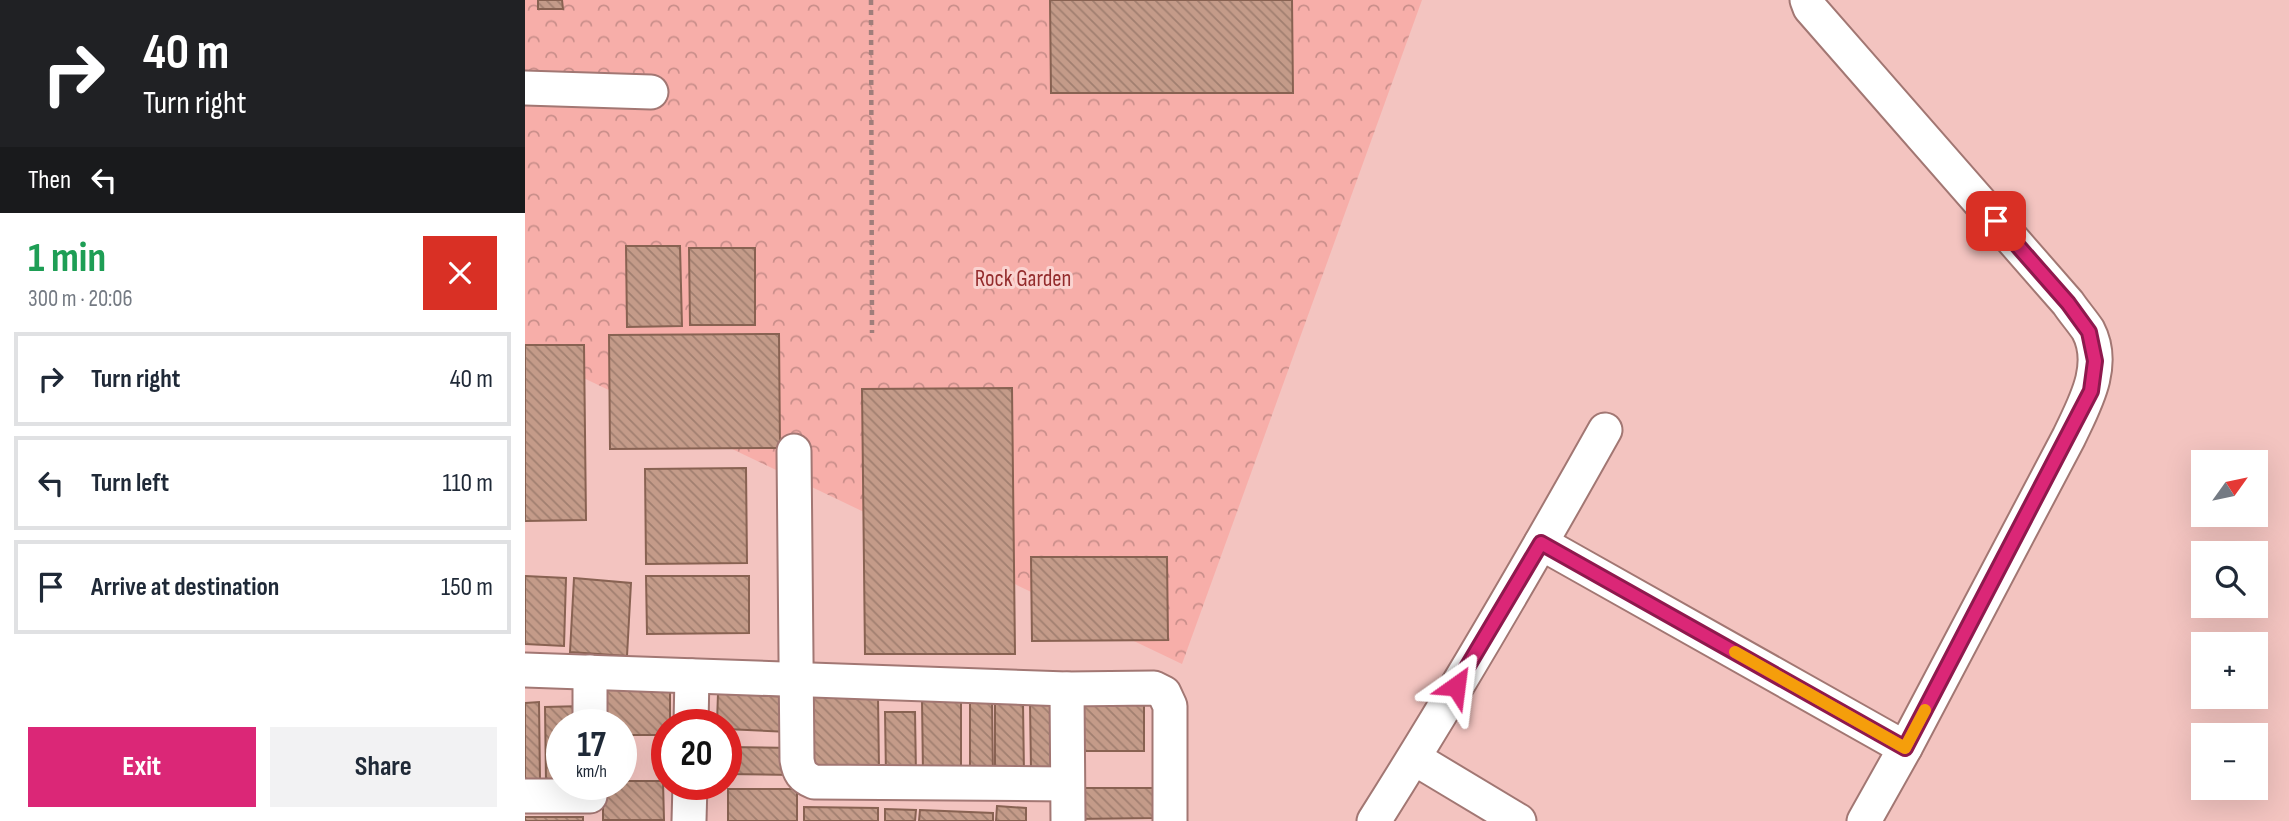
<!DOCTYPE html>
<html lang="en">
<head>
<meta charset="utf-8">
<style>
  body { margin:0; font-family:"Sofia Sans Condensed",sans-serif; background:#f2f2f3; color:#1f2937; height:100vh; display:flex; flex-direction:column; font-size:26px; white-space:nowrap }
  * { box-sizing:border-box; margin:0 }
  p { font-size:23px; color:#747a83 }
  .icon { flex:none; width:38px; height:38px; fill:none; stroke:currentColor; stroke-width:2; stroke-linecap:round; stroke-linejoin:round }
  .map { position:relative; flex:1; overflow:hidden }
  .panel { display:flex; flex-direction:column; background:#fff; width:525px }
  .panel>* { flex:none }
  .guide { background:#202124; color:#fff; overflow:hidden }
  .needle { width:46px; rotate:57deg }
  .controls { position:absolute; left:1666px; top:450px; display:grid; gap:14px }
  .controls a { display:grid; place-items:center; width:77px; height:77px; border-radius:0px; background:#fff; box-shadow:0 7px 28px #0002; font-size:35px }
  .speed { position:absolute; left:21px; top:709px; display:flex; gap:14px; font-size:35px; font-weight:700; text-align:center }
  .speed>* { display:grid; place-content:center; width:91px; height:91px; border-radius:50%; background:#fff; box-shadow:0 7px 28px #0002; line-height:1 }
  .speed small { font-size:18px; font-weight:400 }
  .speed .limit { border:10px solid #d22; background:#fff; color:#111 }
  .pin { position:absolute; display:grid; place-items:center; width:60px; height:60px; color:#fff; margin:-30px; border-radius:14px; box-shadow:0 4px 10px #0006 }
  .me { position:absolute; width:77px; margin:-38px; rotate:31deg; stroke-linejoin:round; filter:drop-shadow(0 0 5px #0008) }
  .turn { display:flex; align-items:center; gap:24px; height:147px; padding:0 28px; font-size:32px }
  .turn .icon { width:91px; height:91px; stroke-width:2.5 }
  .turn b { display:block; font-size:49px; line-height:60px }
  .then { display:flex; align-items:center; height:66px; padding:0 28px; background:#0003; gap:14px; font-size:26px }
  .round { display:grid; place-items:center; flex:none; width:74px; height:74px; border-radius:0px; background:#f2f2f3 }
  .head { display:flex; align-items:center; justify-content:space-between; height:119px; padding:0 28px }
  h1 { font-size:42px; font-weight:700; line-height:52px; color:#1e9e55 }
  .button { display:flex; gap:14px; margin-top:auto; padding:14px 28px }
  .button a { flex:1; height:80px; border-radius:0px; background:#db2777; color:#fff; font-size:28px; font-weight:700; line-height:80px; text-align:center }
  .button a+a { background:#f2f2f3; color:#1f2937 }
  ul { padding:0; list-style:none }
  li { display:flex; align-items:center; gap:21px; height:94px; margin:0 14px 10px; padding:0 14px; border:4px solid #e0e1e3; border-radius:0px }
  li div { flex:1 }
  li b { display:block; font-size:26px }
  li em { font-style:normal }
  main { display:flex; flex:1; min-height:0 }
  .map>svg:first-child { display:block }
</style>
</head>
<body>
<main>
<section class="panel">
<div class="guide">
<div class="turn"><svg class="icon" aria-label="right" viewBox="0 0 24 24"><path d="M7 20v-9h11M14 6l5 5-5 5"/></svg><div><b>40 m</b>Turn right</div></div>
<div class="then">Then<svg class="icon" aria-label="left" viewBox="0 0 24 24"><path d="M17 20v-9H6M10 6l-5 5 5 5"/></svg></div>
</div>
<div class="head"><div><h1>1 min</h1><p>300 m · 20:06</p></div><a class="round" style="background:#d93025;color:#fff"><svg class="icon" aria-label="close" viewBox="0 0 24 24"><path d="M6 6l12 12M18 6L6 18"/></svg></a></div>
<ul>
<li><svg class="icon" aria-label="right" viewBox="0 0 24 24"><path d="M7 20v-9h11M14 6l5 5-5 5"/></svg><div><b>Turn right</b></div><em>40 m</em></li>
<li><svg class="icon" aria-label="left" viewBox="0 0 24 24"><path d="M17 20v-9H6M10 6l-5 5 5 5"/></svg><div><b>Turn left</b></div><em>110 m</em></li>
<li><svg class="icon" aria-label="arrive" viewBox="0 0 24 24"><path d="M6 21V4h12l-3 4 3 4H6"/></svg><div><b>Arrive at destination</b></div><em>150 m</em></li>
</ul>
<div class="button"><a>Exit</a><a>Share</a></div>
</section>
<div class="map">
<svg width="1764" height="821" viewBox="0 0 1764 821">
  <defs>
    <pattern id="park-crowns" width="20" height="18" patternUnits="userSpaceOnUse" patternTransform="scale(1.75)"><rect width="20" height="18" fill="#f7aea9"/><path d="M2 6a3 3 0 1 1 6 0M12 15a3 3 0 1 1 6 0" fill="none" stroke="#c98e8a"/></pattern>
    <pattern id="building-back-hatch" width="6" height="6" patternUnits="userSpaceOnUse" patternTransform="scale(1.75)"><rect width="6" height="6" fill="#c49b89"/><path d="M-1 5l2 2M0 0l6 6M5-1l2 2" fill="none" stroke="#a17f70"/></pattern>
  </defs>
  <rect width="100%" height="100%" fill="#f3c4c0"/>
  <polygon fill="url(#park-crowns)" points="0,0 897,0 657,664 0,350"/>
  <g fill="url(#building-back-hatch)" stroke="#886252" stroke-width="2">
    <polygon points="13,0 37,0 38,9 13,9"/>
    <polygon points="525,0 767,0 768,93 526,93"/>
    <polygon points="101,246 155,246 157,326 102,327"/>
    <polygon points="164,248 230,248 230,325 165,325"/>
    <polygon points="254,334 255,448 85,449 84,335"/>
    <polygon points="0,345 59,345 61,520 0,521"/>
    <polygon points="487,388 490,654 340,654 337,389"/>
    <polygon points="221,468 222,563 121,564 120,469"/>
    <polygon points="506,557 642,557 643,640 507,641"/>
    <polygon points="0,576 41,578 39,646 0,644"/>
    <polygon points="121,576 224,576 224,633 122,634"/>
    <polygon points="49,578 106,583 102,656 45,652"/>
    <polygon points="145,687 145,724 142,724 142,735 96,735 96,724 71,724 70,688"/>
    <polygon points="193,693 266,697 264,732 201,729 201,724 192,724"/>
    <polygon points="279,697 353,697 354,769 281,769"/>
    <polygon points="397,698 436,698 436,774 398,775"/>
    <polygon points="549,698 619,698 619,751 550,751"/>
    <polygon points="467,699 468,775 445,775 445,700"/>
    <polygon points="14,702 15,780 0,780 0,703"/>
    <polygon points="505,703 536,703 537,769 506,770"/>
    <polygon points="470,704 498,704 499,775 470,775"/>
    <polygon points="58,706 58,724 37,724 37,782 21,782 20,707"/>
    <polygon points="360,712 390,712 391,776 361,776"/>
    <polygon points="201,747 268,748 267,775 201,774"/>
    <polygon points="96,781 138,781 139,820 78,820 78,784 96,784"/>
    <polygon points="551,788 629,788 629,818 551,819"/>
    <rect x="203" y="789" width="69" height="32"/>
    <polygon points="472,806 501,808 501,821 471,821"/>
    <polygon points="279,807 353,808 353,821 279,821"/>
    <polygon points="360,809 391,810 390,821 360,821"/>
    <polygon points="395,810 468,813 468,821 394,821"/>
    <rect x="0" y="817" width="58" height="4"/>
  </g>
  <g fill="none" stroke-linecap="round" stroke-linejoin="round">
    <g stroke="#a27773" stroke-width="37">
      <g id="minor">
        <path d="M1282 0 1285 8 1543 303C1549 312 1557 321 1563 330 1582 366 1559 405 1544 437L1380 748 1339 821"/>
        <polyline points="0,88 126,92"/>
        <path d="M269 451 272 760C274 772 277 777 289 782L542 784"/>
        <polyline points="1016,543 1380,748"/>
        <polyline points="0,670 542,689 629,688 639,693 645,706 645,821"/>
        <polyline points="65,672 65,724"/>
        <polyline points="542,689 543,821"/>
        <polyline points="166,724 167,676"/>
        <polyline points="889,758 994,821"/>
        <polyline points="0,796 65,796"/>
        <polyline points="164,821 165,784"/>
        <path d="M849 821C930 693 1006 562 1080 430"/>
      </g>
    </g>
    <polyline stroke="#a07e7b" stroke-width="4.5" stroke-dasharray="5 5" stroke-linecap="butt" points="346,0 347,333"/>
    <use href="#minor" stroke="#fff" stroke-width="33"/>
  </g>
  <g fill="none" stroke-linecap="round" stroke-linejoin="round">
    <g stroke="#8e194d" stroke-width="18">
      <polyline id="route" points="931,686 1016,543 1380,748 1566,391 1570,361 1564,332 1543,303 1471,221"/>
    </g>
    <use href="#route" stroke="#db2777" stroke-width="12"/>
    <polyline stroke="#f59e0b" stroke-width="12" points="1210,652 1380,748 1400,710"/>
  </g>
  <g text-anchor="middle" dominant-baseline="central" stroke-width="6" stroke-linejoin="round" paint-order="stroke">
    <g font-size="23" fill="#942c2d" stroke="#fad3d0">
      <text x="498" y="279">Rock Garden</text>
    </g>
  </g>
</svg>
<div class="controls">
<a><svg class="needle" viewBox="-14 -14 28 28"><path d="M0-13l5 13h-10z" fill="#e53935"/><path d="M0 13l5-13h-10z" fill="#747a83"/></svg></a>
<a><svg class="icon" aria-label="search" viewBox="0 0 24 24"><circle cx="10" cy="10" r="6"/><path d="M15 15l6 6"/></svg></a>
<a>+</a>
<a>−</a>
</div>
<div class="speed"><div>17<small>km/h</small></div><div class="limit">20</div></div>
<div class="pin" style="left:1471px;top:221px;background:#d93025"><svg class="icon" aria-label="arrive" viewBox="0 0 24 24"><path d="M6 21V4h12l-3 4 3 4H6"/></svg></div>
<svg class="me" style="left:931px;top:686px" viewBox="-20 -20 40 40"><path d="M0-17L14 15 0 8-14 15z" fill="#db2777" stroke="#fff" stroke-width="4"/></svg>
</div>
</main>
</body>
</html>
